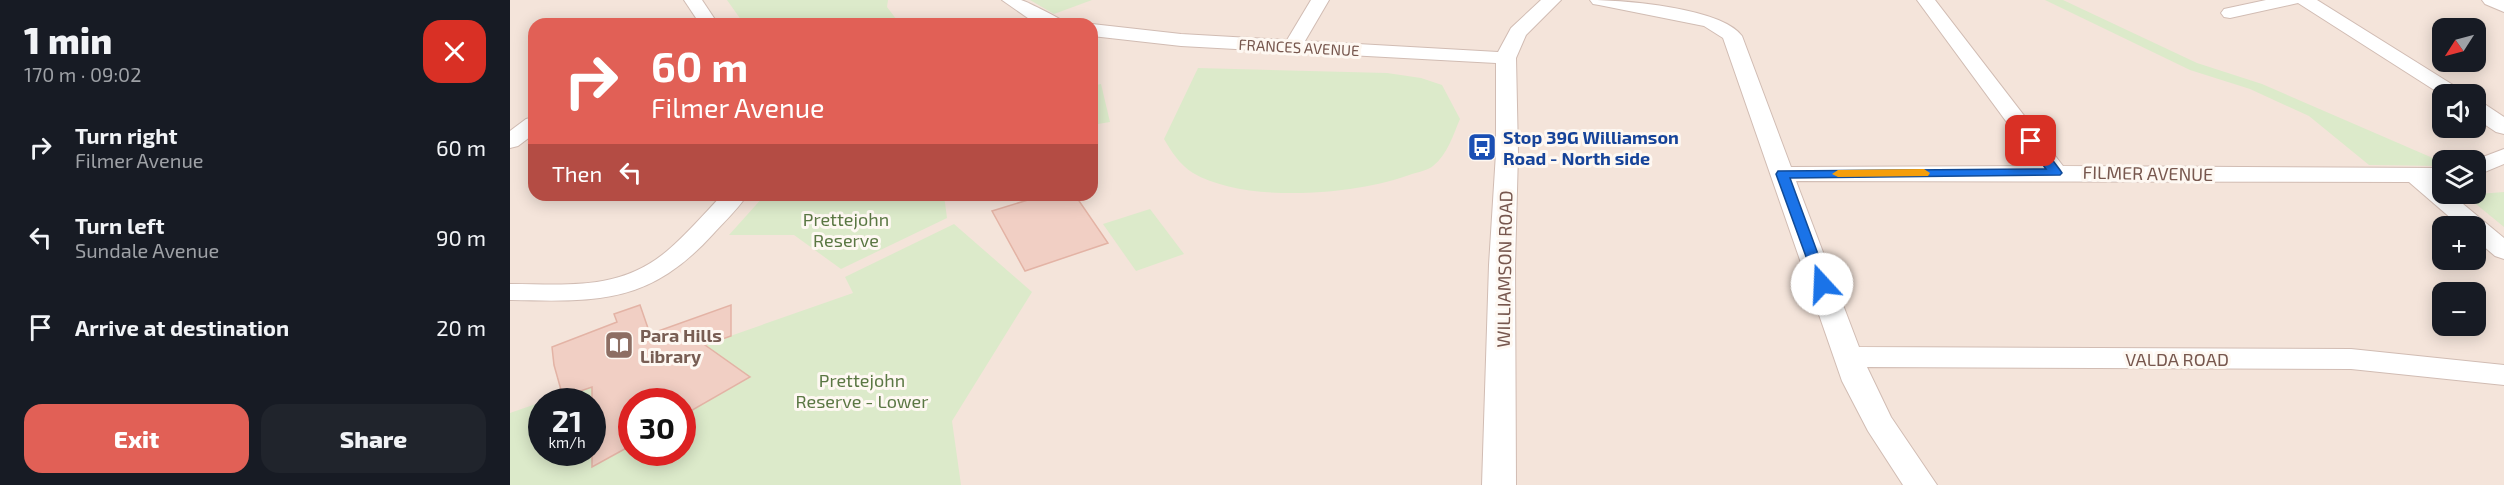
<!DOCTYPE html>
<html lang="en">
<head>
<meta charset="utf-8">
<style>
  body { margin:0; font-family:"Exo 2",sans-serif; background:#20242c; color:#f1f3f6; height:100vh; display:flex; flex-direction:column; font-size:22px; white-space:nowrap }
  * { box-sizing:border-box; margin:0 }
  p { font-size:20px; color:#9ea1a6 }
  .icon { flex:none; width:33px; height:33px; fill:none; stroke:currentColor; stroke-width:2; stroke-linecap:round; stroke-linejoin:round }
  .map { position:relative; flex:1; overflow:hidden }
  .sheet { display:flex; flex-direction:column; background:#171b24; width:510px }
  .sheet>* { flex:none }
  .hud { position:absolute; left:18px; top:18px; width:570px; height:183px; border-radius:18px; box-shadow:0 3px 15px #0003; background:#e16056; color:#fff; overflow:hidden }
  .needle { width:39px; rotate:234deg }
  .buttons { position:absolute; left:1922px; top:18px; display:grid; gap:12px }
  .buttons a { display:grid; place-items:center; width:54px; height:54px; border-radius:12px; background:#171b24; box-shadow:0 3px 15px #0003; font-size:30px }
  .speed { position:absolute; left:18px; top:388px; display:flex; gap:12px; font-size:30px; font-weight:700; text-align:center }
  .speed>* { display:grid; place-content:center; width:78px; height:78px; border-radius:50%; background:#171b24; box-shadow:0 3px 15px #0003; line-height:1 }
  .speed small { font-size:15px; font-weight:400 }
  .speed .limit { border:9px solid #d22; background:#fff; color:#111 }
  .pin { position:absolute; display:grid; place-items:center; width:51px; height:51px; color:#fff; margin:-26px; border-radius:12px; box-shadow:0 3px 9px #0006 }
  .me { position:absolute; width:66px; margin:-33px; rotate:340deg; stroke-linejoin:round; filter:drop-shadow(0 0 4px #0008) }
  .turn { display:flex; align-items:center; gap:21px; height:126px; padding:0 24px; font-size:27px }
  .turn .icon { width:78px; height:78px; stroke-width:2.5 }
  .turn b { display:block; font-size:42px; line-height:51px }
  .then { display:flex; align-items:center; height:57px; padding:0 24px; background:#0003; gap:12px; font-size:22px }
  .round { display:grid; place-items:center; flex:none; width:63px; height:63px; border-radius:18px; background:#20242c }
  .overview { display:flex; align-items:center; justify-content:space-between; height:102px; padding:0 24px }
  h1 { font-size:36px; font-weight:800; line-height:45px }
  .button { display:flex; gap:12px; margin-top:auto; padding:12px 24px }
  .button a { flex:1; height:69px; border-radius:18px; background:#e16056; color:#fff; font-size:24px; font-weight:800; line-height:69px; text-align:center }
  .button a+a { background:#20242c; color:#f1f3f6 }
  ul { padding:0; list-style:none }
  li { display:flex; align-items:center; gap:18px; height:90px; padding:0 24px }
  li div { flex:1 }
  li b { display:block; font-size:22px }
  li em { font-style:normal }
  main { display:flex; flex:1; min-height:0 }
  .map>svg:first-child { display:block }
</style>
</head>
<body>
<main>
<section class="sheet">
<div class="overview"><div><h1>1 min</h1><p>170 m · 09:02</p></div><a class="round" style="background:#d93025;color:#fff"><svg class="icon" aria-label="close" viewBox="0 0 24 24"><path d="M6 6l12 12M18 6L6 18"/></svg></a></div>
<ul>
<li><svg class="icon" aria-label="right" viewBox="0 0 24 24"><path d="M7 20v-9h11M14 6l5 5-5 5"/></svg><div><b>Turn right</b><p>Filmer Avenue</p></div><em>60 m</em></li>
<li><svg class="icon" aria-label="left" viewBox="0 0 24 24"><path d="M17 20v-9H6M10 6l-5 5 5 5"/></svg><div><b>Turn left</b><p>Sundale Avenue</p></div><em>90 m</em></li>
<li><svg class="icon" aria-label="arrive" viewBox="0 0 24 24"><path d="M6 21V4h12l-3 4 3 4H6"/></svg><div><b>Arrive at destination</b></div><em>20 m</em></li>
</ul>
<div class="button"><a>Exit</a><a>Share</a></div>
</section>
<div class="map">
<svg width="1994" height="485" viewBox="0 0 1994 485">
  <rect width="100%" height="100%" fill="#fcf3ec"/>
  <path fill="#f4e4da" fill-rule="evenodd" d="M0 0H1994V485H0ZM24 24H582V195H24ZM1932 28H1965V62H1932ZM1932 94H1965V128H1932ZM1932 160H1965V194H1932ZM1932 226H1965V260H1932ZM1932 292H1965V326H1932ZM32 402H82V453H32ZM122 402H172V453H122Z"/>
  <g fill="#dceaca" fill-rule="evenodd">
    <polygon points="217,0 378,0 377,7 390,24 234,24"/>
    <polygon points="520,0 582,0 544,14"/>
    <polygon points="1535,0 1553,0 1687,63 1752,84 1932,162 1932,166 1859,165 1799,116 1740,89 1680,70"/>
    <path d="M688 68 877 73 911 78 932 85 950 119C943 135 938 154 923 166 918 170 909 172 902 174 847 195 736 204 683 173 670 165 661 151 654 139Z"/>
    <polygon points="591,84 600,122 582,125 582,86"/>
    <polygon points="1994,192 1994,227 1955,195"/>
    <polygon points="255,195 434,195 437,218 331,269 284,235 219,235"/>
    <polygon points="640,209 674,254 626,271 593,224"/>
    <path d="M444 224 522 292 442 421 451 485H0V413L343 293 335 277ZM32 402H82V453H32ZM122 402H172V453H122Z"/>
  </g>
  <g fill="#f1cfc4" stroke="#e3b3a5" stroke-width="1.5">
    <polygon points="534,195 565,195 598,243 515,271 482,211"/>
    <polygon points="130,305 140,334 221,305 221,336 195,345 240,377 172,416 172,402 122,402 122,445 82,467 82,387 53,397 44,365 42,347 107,322 104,314"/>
  </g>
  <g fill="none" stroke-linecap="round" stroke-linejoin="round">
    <g stroke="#d1bcb3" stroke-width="2">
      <g id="minor">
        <polygon points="174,0 192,0 208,24 190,24"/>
        <path d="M492 0C498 0 505 0 511 0 516 1 555 21 557 24L525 23Z"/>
        <polygon points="801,0 819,0 795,41 988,52 1001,28 1031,0 1051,0 1016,35 1006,58 1008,153 1005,265 1006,485 972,485 979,265 986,153 986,63 671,46 582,36 582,24 671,34 777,40"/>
        <path d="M1080 0C1114 0 1212 8 1232 36L1281 167 1529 166 1407 0H1425L1553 166 1932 168V182H1927L1932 186V194H1941L1994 238V259L1985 256 1965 239V226H1950L1899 182 1286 181 1349 347 1841 349 1994 365V385L1841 369 1357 367 1381 417 1427 485H1393L1358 431 1332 381 1213 38 1194 26 1089 5 1083 4Z"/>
        <polygon points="1756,0 1807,0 1951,90 1954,94 1932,95 1788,3 1720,18 1714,17 1711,13 1714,9"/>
        <polygon points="1972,0 1994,0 1994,12 1975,4"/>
        <polygon points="1965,102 1973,103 1994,117 1994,134 1986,132 1965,118"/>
        <polygon points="24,117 24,134 8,146 0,148 0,131 16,119"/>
        <polygon points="1994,149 1994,164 1965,176 1965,160"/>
        <path d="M212 195H237C228 209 215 221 204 233 140 304 89 302 0 300V284C58 284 110 291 157 251 177 234 194 214 212 195Z"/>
      </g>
    </g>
    <use href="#minor" fill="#fff" fill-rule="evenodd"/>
  </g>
  <polygon fill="#1a73e8" stroke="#114b97" stroke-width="1.5" points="1521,137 1526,138 1550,170 1552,173 1550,175 1280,178 1319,284 1312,288 1307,287 1266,174 1268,171 1536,169 1515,141"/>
  <polygon fill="#f59e0b" points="1414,169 1420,173 1418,176 1328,177 1322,174 1328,170"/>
  <defs>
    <g id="bus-square" transform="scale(1.5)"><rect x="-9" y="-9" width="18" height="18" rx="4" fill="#1a4fb4" stroke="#fef8f2"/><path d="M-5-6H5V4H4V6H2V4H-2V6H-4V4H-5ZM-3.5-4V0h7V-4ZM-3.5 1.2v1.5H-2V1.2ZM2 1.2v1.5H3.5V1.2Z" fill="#fff"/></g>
    <g id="library-square" transform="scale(1.5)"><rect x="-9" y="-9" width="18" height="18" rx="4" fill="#8d6e63" stroke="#fef8f2"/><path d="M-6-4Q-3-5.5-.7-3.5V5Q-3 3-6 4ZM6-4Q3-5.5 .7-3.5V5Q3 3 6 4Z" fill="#fff"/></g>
  </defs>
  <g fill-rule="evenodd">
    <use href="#bus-square" x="972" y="147"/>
    <use href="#library-square" x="109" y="345"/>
  </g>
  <g text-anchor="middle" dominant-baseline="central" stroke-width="6" stroke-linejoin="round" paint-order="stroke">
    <g font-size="15" fill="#77574e" stroke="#fef8f2">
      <text transform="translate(789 47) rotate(3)">FRANCES AVENUE</text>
    </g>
    <g font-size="18" font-weight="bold" fill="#164399" stroke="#fef8f2" text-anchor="start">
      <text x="993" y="137">Stop 39G Williamson<tspan x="993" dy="21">Road - North side</tspan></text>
    </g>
    <g font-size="18" fill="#77574e" stroke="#fef8f2">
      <text transform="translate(1638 173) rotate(1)">FILMER AVENUE</text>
      <text transform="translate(994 269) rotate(-89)">WILLIAMSON ROAD</text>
      <text x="1667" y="359">VALDA ROAD</text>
    </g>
    <g font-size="18" fill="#5a7743" stroke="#fef8f2">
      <text x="336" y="219">Prettejohn<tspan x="336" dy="21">Reserve</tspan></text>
      <text x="352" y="380">Prettejohn<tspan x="352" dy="21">Reserve - Lower</tspan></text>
    </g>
    <g font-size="18" font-weight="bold" fill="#785e54" stroke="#fef8f2" text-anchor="start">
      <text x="130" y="335">Para Hills<tspan x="130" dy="21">Library</tspan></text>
    </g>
  </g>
</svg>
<div class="buttons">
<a><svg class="needle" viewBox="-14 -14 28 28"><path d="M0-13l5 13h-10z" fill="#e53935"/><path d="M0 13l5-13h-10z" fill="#9ea1a6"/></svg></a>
<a><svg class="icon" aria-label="sound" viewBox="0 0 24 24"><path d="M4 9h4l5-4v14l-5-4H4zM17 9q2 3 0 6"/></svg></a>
<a><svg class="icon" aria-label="layers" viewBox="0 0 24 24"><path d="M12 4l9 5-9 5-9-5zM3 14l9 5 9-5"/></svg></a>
<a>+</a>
<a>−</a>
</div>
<div class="speed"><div>21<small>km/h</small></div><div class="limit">30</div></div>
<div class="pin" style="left:1521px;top:141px;background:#d93025"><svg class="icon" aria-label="arrive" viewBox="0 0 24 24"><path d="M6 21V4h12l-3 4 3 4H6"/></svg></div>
<svg class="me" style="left:1312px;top:284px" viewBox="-20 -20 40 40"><circle r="19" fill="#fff"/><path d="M0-13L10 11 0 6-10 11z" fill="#1a73e8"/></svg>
<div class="hud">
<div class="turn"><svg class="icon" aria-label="right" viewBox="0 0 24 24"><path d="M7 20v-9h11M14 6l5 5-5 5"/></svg><div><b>60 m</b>Filmer Avenue</div></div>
<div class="then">Then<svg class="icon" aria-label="left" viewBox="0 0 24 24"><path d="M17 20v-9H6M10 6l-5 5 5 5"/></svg></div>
</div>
</div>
</main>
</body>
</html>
